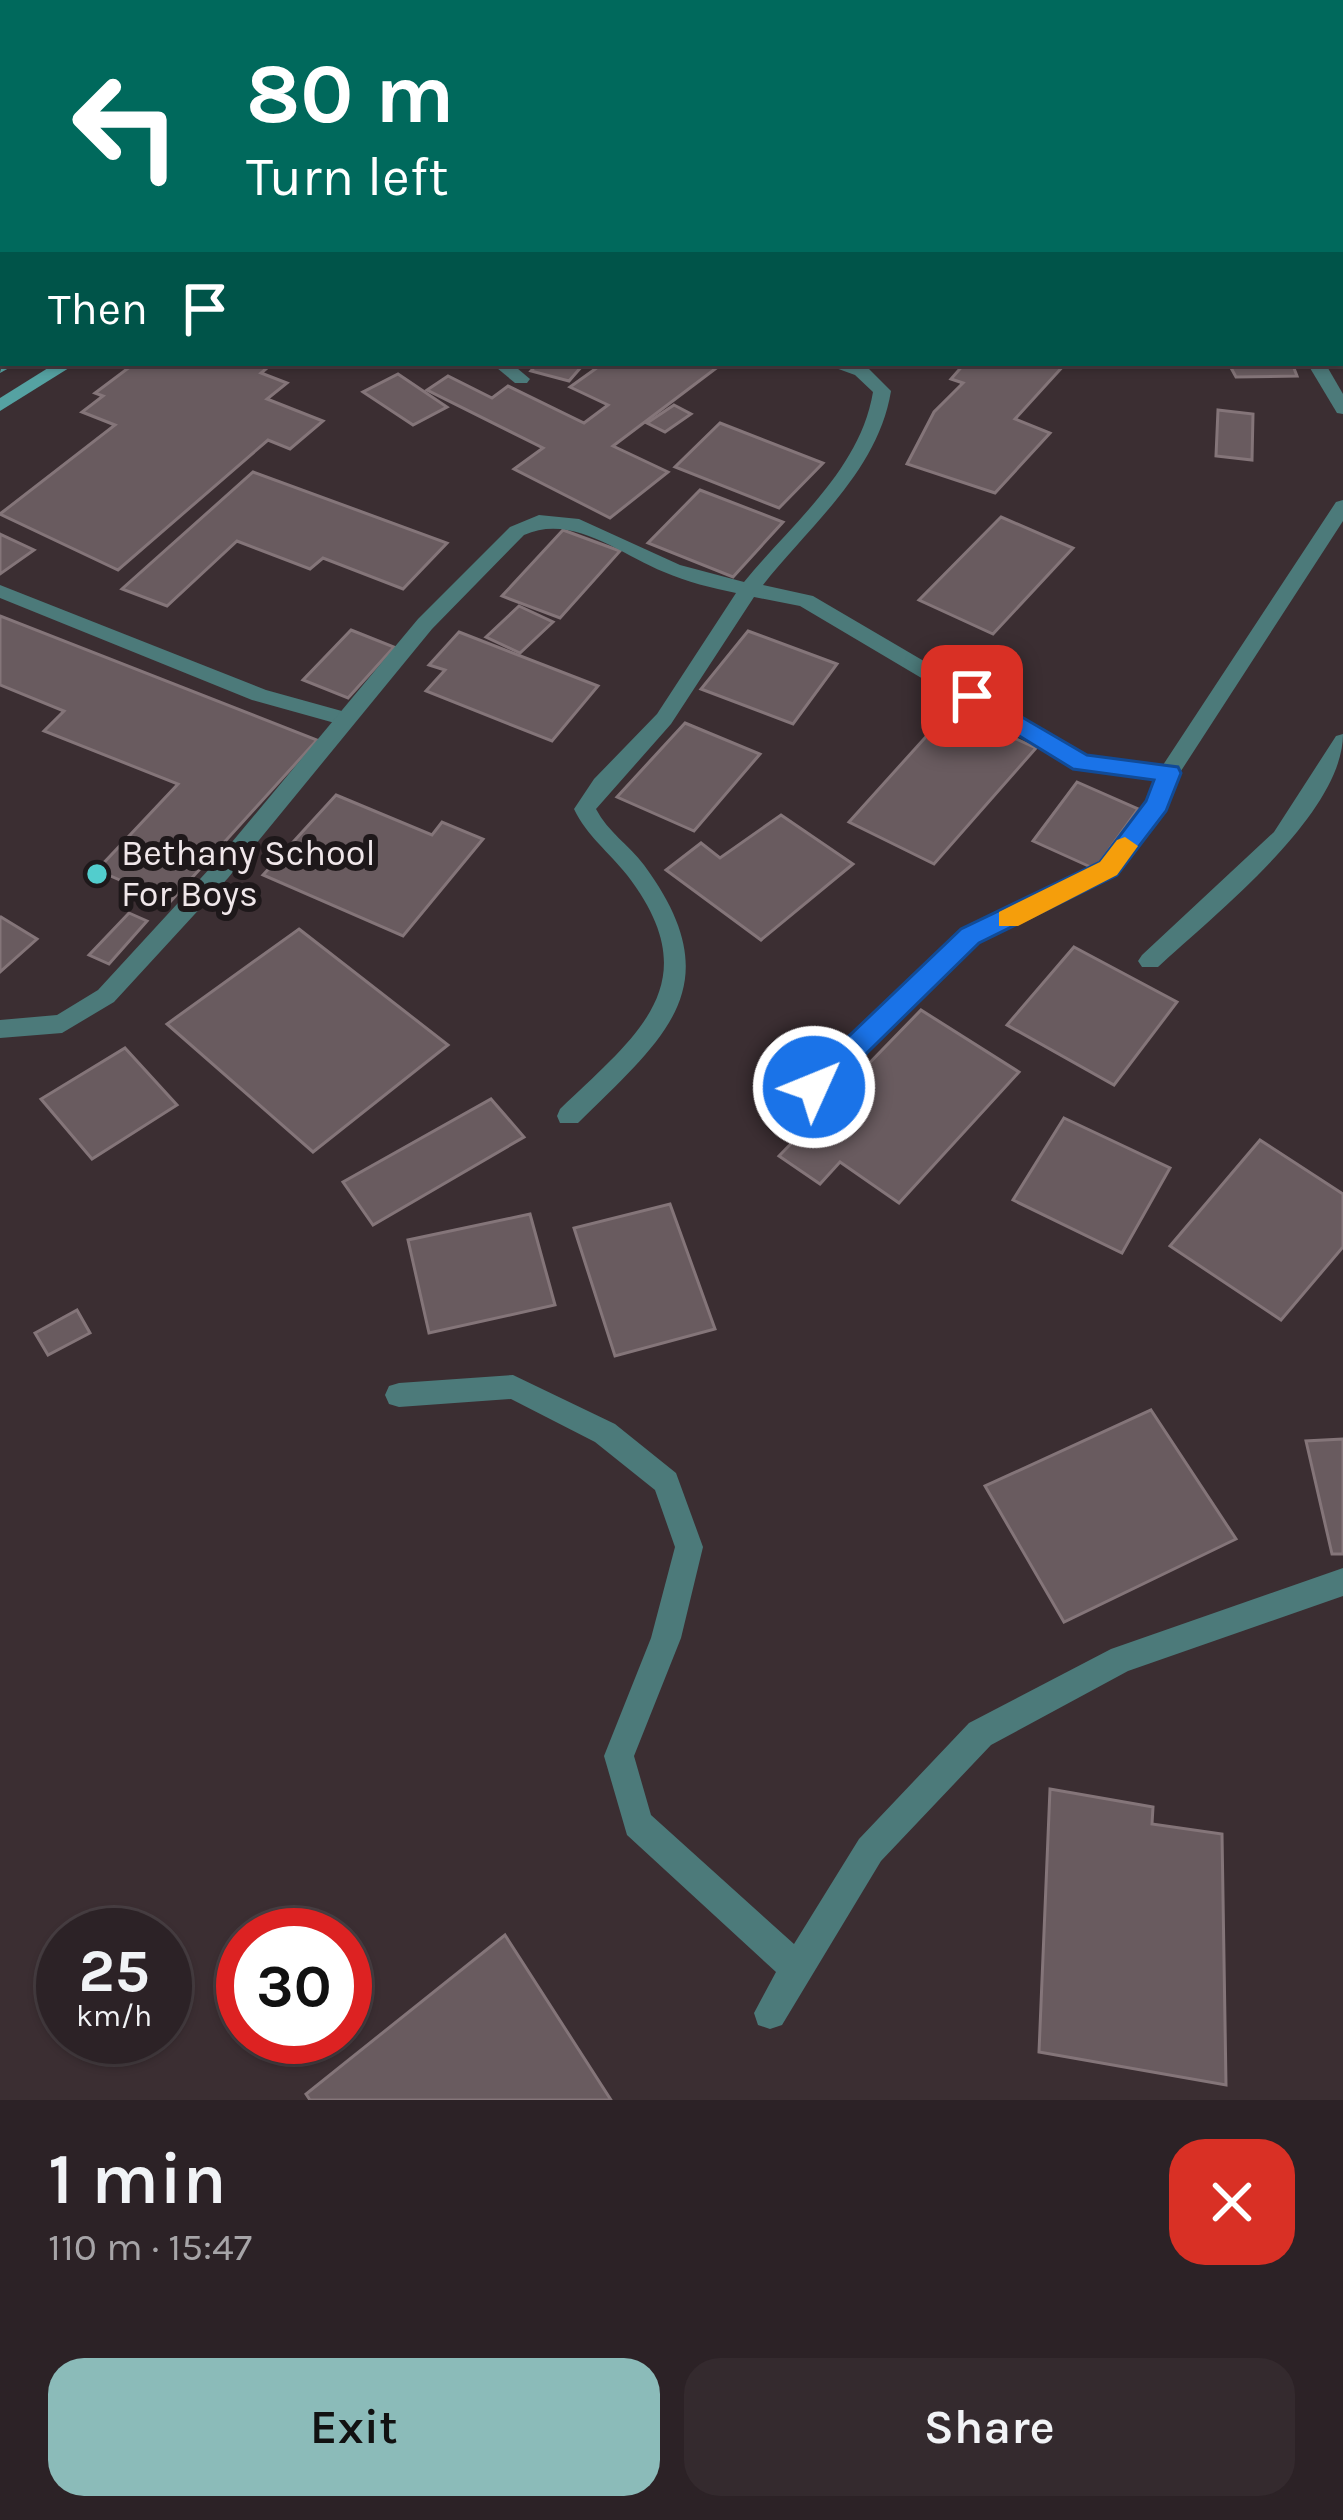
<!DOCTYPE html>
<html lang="en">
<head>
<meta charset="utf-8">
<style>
  body { margin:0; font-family:Karla,sans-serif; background:#342a2e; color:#f1f3f6; height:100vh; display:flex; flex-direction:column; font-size:45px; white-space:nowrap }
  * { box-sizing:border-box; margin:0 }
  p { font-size:39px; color:#a6a4a7 }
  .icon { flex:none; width:66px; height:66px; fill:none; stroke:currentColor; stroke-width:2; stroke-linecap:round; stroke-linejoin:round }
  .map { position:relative; height:2100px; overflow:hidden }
  .panel { display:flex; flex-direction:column; background:#2c2226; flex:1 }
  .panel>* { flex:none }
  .hud { position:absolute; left:0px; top:0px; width:1344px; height:366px; box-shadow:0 3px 9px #0004,0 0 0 3px #483f43; background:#00695c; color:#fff; overflow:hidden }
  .speed { position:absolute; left:36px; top:1908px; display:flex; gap:24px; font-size:60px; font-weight:700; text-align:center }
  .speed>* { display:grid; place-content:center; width:156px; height:156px; border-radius:50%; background:#2c2226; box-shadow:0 3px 9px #0004,0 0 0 3px #483f43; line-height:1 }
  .speed small { font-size:30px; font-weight:400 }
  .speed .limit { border:18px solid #d22; background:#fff; color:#111 }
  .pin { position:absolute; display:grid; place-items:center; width:102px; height:102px; color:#fff; margin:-51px; border-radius:24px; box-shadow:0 6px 18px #0006 }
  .me { position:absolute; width:132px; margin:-66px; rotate:46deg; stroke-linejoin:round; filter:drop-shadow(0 0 9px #0008) }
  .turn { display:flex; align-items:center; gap:42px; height:252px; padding:0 48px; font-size:54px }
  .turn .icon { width:156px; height:156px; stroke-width:2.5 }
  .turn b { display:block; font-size:84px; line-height:102px }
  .then { display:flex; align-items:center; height:114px; padding:0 48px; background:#0003; gap:24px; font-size:45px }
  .round { display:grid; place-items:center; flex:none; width:126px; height:126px; border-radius:36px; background:#342a2e }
  .overview { display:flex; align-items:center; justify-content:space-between; height:204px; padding:0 48px }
  h1 { font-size:72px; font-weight:600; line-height:90px }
  .action { display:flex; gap:24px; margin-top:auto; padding:24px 48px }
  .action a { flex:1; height:138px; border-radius:36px; background:#8bbbb9; color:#111; font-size:48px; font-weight:600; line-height:138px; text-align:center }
  .action a+a { background:#342a2e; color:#f1f3f6 }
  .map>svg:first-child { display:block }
</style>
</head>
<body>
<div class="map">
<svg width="1343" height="2100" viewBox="0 0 1343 2100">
  <rect width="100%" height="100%" fill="#3b2e32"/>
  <g fill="#695b5f" stroke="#847579" stroke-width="3">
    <polygon points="135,363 273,363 261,373 287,383 267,399 323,421 290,449 268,440 118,570 0,514 115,425 82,412 103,396 95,393"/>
    <polygon points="538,363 571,363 582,366 569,381 531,371"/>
    <polygon points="589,363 723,363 613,446 668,472 610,518 514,469 543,448 427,390 448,376 492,398 508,386 584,423 608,405 570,387 598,367"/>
    <polygon points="965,363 1066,363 1015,419 1050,433 995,493 907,464 934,412 963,383 951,379"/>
    <polygon points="1197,363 1292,363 1297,376 1236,377 1230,366"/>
    <polygon points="398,374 447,407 413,425 363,392"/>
    <polygon points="674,405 691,414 665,432 647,423"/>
    <polygon points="1218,410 1253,414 1252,460 1216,456"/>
    <polygon points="720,423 823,463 779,508 675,467"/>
    <polygon points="253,472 447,543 403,589 323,558 310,569 237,541 167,606 122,589"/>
    <polygon points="700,490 783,522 733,577 648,543"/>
    <polygon points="1001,517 1073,548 993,634 919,600"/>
    <polygon points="563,530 620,551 560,618 502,596"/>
    <polygon points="0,534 34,550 0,574"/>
    <polygon points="519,606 553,622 520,653 486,637"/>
    <polygon points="0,616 317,740 170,902 97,870 178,784 44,731 64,711 0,685"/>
    <polygon points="351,630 394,647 348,698 303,680"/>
    <polygon points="748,631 837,664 793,724 701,689"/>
    <polygon points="459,632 598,686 552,741 426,691 445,670 429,665"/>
    <polygon points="951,709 1036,748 934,864 849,822"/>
    <polygon points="685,723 760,754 694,831 617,797"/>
    <polygon points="1077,782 1138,809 1095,869 1033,841"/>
    <polygon points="336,795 432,835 442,822 483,839 403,936 263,875"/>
    <polygon points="781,815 853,864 761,940 666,870 701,843 720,858"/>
    <polygon points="129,913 147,921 109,964 89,955"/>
    <polygon points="1,917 37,939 0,972 0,918"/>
    <polygon points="299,929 448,1045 313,1152 167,1024"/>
    <polygon points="1074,947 1177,1002 1114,1085 1007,1025"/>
    <polygon points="921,1010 1019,1072 899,1203 840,1162 820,1184 779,1156"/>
    <polygon points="125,1048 177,1105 92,1159 41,1099"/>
    <polygon points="491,1099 524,1137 373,1225 343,1182"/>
    <polygon points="1064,1118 1170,1168 1122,1253 1013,1200"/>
    <polygon points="1260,1140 1343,1194 1343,1247 1281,1320 1170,1246"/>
    <polygon points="670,1204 715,1329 615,1356 574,1228"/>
    <polygon points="530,1214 555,1305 429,1333 408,1240"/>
    <polygon points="77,1310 90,1333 48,1355 35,1333"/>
    <polygon points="1151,1410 1236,1539 1064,1622 985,1486"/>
    <polygon points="1343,1439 1343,1554 1332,1554 1306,1441"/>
    <polygon points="1050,1789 1153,1807 1152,1824 1222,1834 1226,2085 1039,2052"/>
    <polygon points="505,1935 611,2100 310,2100 306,2094"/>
  </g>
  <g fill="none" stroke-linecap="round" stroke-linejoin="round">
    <g fill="#4c7a7a" fill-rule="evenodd">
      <polygon points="491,363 511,363 530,379 527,383 515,383"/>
      <polygon points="0,585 266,690 349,713 352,718 342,725 252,700 0,598"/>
    </g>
    <g fill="#4c7a7a" fill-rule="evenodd">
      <polygon points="1343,172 1343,185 1341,186 1341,173"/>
      <path d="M822 363 867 367 891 391C878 471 810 525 763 585L813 596 1086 756 1163 765 1336 502 1343 500V521L1179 774 1165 811 1117 875 978 942 792 1124H774L771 1117 774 1110 962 930 1101 863 1147 802 1156 779 1073 768 800 606 754 597 671 724 596 809C608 832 629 845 644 865 733 986 665 1037 578 1123H560L557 1116 560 1109C638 1034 710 983 627 875 609 852 587 836 574 809L594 779 657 714 736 593C712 588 687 582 664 572 620 554 572 513 524 535L432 629 228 878 114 1002 62 1033 0 1038V1020L57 1015 98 990 212 866 418 619 510 527 539 515 579 519 680 565 744 582C792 523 860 470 873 392L855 375Z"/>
      <polygon points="1307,363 1325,363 1343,394 1343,414 1337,413"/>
      <path d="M1343 734C1343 814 1215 914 1158 967H1142L1138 961 1142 955 1274 832 1336 736Z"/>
      <polygon points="513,1375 615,1424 676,1473 703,1547 681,1638 634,1756 651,1815 794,1944 859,1839 969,1723 1111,1649 1343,1568 1343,1596 1128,1671 991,1745 881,1861 782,2025 770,2029 758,2025 754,2013 776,1972 627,1835 604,1756 651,1638 675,1547 655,1490 595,1442 511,1399 399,1407 389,1404 385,1395 389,1386 399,1383"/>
    </g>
    <g stroke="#4c7a7a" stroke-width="24">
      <polyline points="465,3 468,0"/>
      <polyline points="1341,46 1343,45"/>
    </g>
    <g fill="#55a2a2" fill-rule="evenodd">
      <polygon points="679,0 693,0 695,3 681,3"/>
      <polygon points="3,359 3,363 18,363 0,373"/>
      <polygon points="56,363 77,363 0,411 0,398"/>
    </g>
  </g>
  <polygon fill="#1a73e8" stroke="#114b97" stroke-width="3" points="972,688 1087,755 1178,767 1181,773 1166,811 1117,875 979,943 824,1095 804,1095 804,1079 961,929 1100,862 1146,801 1154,780 1073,769 964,702 964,690"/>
  <polygon fill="#f59e0b" points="1125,837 1138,846 1117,875 1018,926 999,926 999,912 1100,862 1117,840"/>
  <circle fill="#52cdcd" stroke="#1e181a" stroke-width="4.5" cx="97" cy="874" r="12"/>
  <g text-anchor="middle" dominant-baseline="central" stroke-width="12" stroke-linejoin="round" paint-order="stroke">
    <g font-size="36" fill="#f0e7ea" stroke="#1e181a" text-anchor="start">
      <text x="121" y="853">Bethany School<tspan x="121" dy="41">For Boys</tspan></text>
    </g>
  </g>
</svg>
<div class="speed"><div>25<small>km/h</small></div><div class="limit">30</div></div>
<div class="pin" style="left:972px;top:696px;background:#d93025"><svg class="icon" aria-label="arrive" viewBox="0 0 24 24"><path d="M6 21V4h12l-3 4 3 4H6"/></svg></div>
<svg class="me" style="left:814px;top:1087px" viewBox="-20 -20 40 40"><circle r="17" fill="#1a73e8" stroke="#fff" stroke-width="3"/><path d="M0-11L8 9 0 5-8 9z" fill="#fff"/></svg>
<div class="hud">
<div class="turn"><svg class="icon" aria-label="left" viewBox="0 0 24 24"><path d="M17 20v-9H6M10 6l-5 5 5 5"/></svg><div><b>80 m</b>Turn left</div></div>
<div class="then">Then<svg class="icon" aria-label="arrive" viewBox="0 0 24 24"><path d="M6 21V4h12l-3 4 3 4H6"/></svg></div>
</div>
</div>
<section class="panel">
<div class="overview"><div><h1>1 min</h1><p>110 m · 15:47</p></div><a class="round" style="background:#d93025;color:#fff"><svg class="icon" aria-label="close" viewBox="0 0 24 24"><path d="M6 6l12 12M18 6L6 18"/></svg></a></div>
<div class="action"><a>Exit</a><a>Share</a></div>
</section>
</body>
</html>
